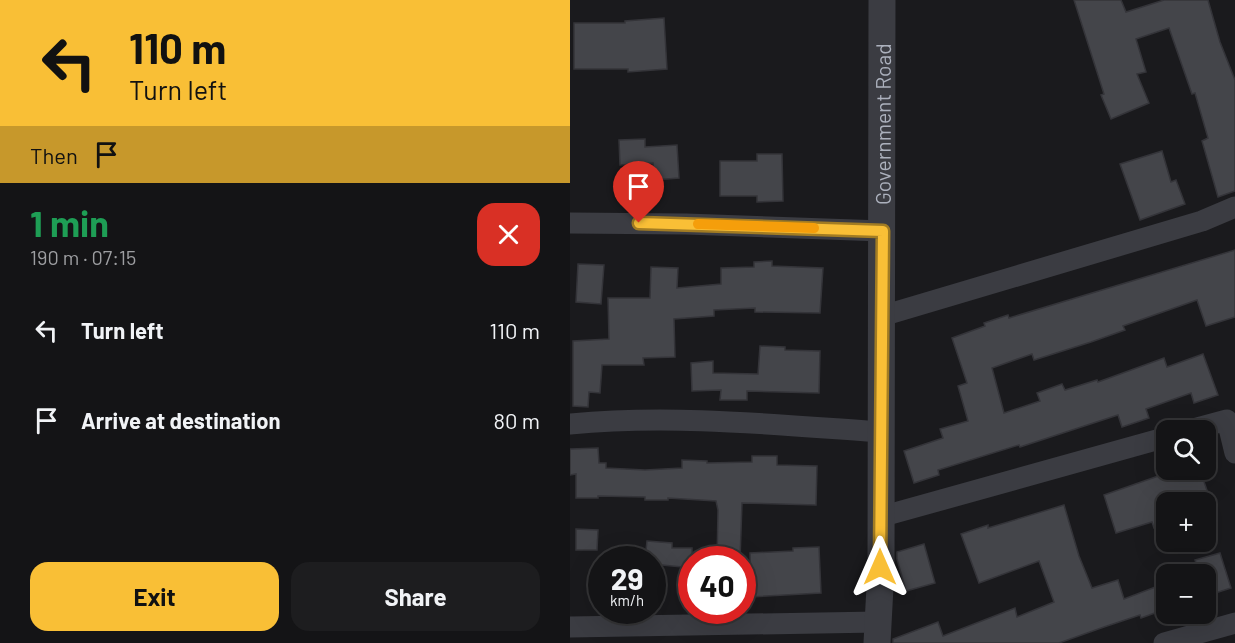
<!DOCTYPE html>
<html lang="en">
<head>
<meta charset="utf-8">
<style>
  body { margin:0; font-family:Barlow,sans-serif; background:#1d1d1f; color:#f1f3f6; height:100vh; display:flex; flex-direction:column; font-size:22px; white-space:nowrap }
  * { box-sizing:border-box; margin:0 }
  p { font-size:20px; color:#9d9ea1 }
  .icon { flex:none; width:33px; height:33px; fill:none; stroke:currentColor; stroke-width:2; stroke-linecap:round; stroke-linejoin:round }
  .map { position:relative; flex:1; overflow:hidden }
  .panel { display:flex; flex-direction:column; background:#141416; width:570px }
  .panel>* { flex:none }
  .guide { background:#f9bf36; color:#111; overflow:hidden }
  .controls { position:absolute; left:586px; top:420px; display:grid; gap:12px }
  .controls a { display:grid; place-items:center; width:60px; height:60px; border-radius:12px; background:#141416; box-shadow:0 6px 24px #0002,0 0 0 2px #333335; font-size:30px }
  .speed { position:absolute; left:18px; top:546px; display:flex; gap:12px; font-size:30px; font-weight:700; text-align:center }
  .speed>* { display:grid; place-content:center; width:78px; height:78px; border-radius:50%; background:#141416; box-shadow:0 6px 24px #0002,0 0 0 2px #333335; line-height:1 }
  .speed small { font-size:15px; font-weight:400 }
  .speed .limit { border:9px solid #d22; background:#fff; color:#111 }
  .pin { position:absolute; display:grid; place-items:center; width:51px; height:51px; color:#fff; margin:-62px -26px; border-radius:50% 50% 50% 0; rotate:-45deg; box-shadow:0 0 6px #0007 }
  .pin .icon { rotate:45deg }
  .me { position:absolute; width:66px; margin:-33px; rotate:0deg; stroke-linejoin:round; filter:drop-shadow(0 0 4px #0008) }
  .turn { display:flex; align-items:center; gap:21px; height:126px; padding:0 30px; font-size:27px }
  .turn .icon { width:78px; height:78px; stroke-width:2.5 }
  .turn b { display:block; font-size:42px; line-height:51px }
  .then { display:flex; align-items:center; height:57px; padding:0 30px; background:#0003; gap:12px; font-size:22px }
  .round { display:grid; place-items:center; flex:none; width:63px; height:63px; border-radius:18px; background:#1d1d1f }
  .head { display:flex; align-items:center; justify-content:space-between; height:102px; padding:0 30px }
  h1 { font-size:36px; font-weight:700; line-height:45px; color:#1e9e55 }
  .action { display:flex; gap:12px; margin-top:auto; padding:12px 30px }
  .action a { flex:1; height:69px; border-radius:18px; background:#f9bf36; color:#111; font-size:24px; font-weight:700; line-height:69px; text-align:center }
  .action a+a { background:#1d1d1f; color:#f1f3f6 }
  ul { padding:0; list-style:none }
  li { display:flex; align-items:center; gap:18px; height:90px; padding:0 30px }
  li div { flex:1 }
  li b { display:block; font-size:22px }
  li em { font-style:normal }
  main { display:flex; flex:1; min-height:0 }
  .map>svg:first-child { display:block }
</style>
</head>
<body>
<main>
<section class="panel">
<div class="guide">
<div class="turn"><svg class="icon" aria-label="left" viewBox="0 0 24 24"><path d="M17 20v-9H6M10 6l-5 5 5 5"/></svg><div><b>110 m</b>Turn left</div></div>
<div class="then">Then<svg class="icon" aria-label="arrive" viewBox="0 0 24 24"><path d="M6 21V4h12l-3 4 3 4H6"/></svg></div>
</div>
<div class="head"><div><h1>1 min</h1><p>190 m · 07:15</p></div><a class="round" style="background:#d93025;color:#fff"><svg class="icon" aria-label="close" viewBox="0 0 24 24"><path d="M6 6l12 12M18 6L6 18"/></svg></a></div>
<ul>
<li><svg class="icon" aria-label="left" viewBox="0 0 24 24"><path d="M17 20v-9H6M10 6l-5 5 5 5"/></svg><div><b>Turn left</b></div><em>110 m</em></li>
<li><svg class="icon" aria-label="arrive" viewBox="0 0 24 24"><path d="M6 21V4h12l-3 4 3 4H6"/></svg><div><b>Arrive at destination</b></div><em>80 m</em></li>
</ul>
<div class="action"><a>Exit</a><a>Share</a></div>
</section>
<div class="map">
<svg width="665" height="643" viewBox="0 0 665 643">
  <rect width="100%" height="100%" fill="#1a1a1d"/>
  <g fill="#44454a" stroke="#343439" stroke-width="1.5">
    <polygon points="504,0 551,0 556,12 594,0 638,0 650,42 665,80 665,191 648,197 632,141 638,138 625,93 622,94 599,28 566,39 576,72 567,74 579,103 541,119 531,95 534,94"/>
    <polygon points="94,18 97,69 58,72 58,69 4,69 4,23 55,23 55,21"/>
    <polygon points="75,139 75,147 107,145 109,178 84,180 83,163 50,165 49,140"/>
    <polygon points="592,151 601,182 606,180 615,204 570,220 550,164"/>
    <polygon points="187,154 212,154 213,201 187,202 187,196 150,196 150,161 187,161"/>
    <polygon points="665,250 665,317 636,326 627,300 553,326 555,330 521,342 464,360 462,354 422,368 434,413 470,401 467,393 492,384 495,390 527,380 528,382 594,358 597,367 633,354 648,395 624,403 621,393 576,409 579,418 552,427 548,415 450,447 449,445 368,470 369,475 344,483 334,451 373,438 370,429 398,421 388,386 397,383 382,338 415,326 414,323 438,315 439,318"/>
    <polygon points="202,261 202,266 253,268 250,313 185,312 185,308 144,310 144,316 104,319 105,357 73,358 74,365 32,365 30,393 19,392 18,407 3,406 3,341 39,339 38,298 80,298 81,267 108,268 107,288 151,284 151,268 184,267 184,262"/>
    <polygon points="8,264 34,265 31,304 6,302"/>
    <polygon points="190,346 215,347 215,350 250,351 249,393 177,391 177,400 150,400 151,390 122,391 121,363 143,361 143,373 188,374"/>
    <polygon points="28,448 29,463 36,463 36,468 75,470 112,468 112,460 137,461 137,463 182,462 182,456 207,456 207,465 247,466 246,505 172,503 170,560 147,560 148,510 146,501 98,498 98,500 75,500 75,497 28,496 28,498 6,498 6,474 0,475 0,449"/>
    <polygon points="619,470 630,470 641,502 597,502 597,523 584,528 582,522 546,533 534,495 594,474 595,478"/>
    <polygon points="494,505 509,556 522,588 548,580 554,599 588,586 596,609 571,618 570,615 534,627 489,643 323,643 323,639 368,622 373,636 445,608 447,617 484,602 469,561 409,583 391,534 418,525 418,528"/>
    <polygon points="6,529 28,530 27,550 6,550"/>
    <polygon points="77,541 102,543 102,548 122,548 122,568 82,564 82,560 75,560"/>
    <polygon points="354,544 365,583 336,591 327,559 327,552"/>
    <polygon points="249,547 251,593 181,597 180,553 223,551 223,548"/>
    <polygon points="650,553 661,588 636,596 636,574 630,574 625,560"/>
  </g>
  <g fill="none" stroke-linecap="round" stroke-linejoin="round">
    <g stroke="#3b3c42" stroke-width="21">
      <polyline points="0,223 116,224 313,231"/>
      <polyline points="312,316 632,221 665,207"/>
      <path d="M0 424C103 414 208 425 311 432"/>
      <polyline points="620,430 657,420 665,453"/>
      <polyline points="310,517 597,437"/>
      <polyline points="0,627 308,622"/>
      <polyline points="594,643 665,623"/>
    </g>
    <path stroke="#3b3c42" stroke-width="27" id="s1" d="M307 643 311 568 312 0"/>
  </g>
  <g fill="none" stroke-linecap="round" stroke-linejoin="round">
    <g stroke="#a27c23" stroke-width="15">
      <polyline id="route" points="69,223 313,231 310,567"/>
    </g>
    <use href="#route" stroke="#f9bf36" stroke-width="10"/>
    <polyline stroke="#f59e0b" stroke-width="10" points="128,224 244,228"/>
  </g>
  <g text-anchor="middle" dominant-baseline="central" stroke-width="5" stroke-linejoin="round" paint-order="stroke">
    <g font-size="21" fill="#acb1bd" stroke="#151518">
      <text stroke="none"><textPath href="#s1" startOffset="519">Government Road</textPath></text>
    </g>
  </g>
</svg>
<div class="controls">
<a><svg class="icon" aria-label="search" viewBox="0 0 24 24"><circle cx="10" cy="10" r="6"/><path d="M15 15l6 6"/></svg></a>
<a>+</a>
<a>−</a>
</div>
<div class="speed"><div>29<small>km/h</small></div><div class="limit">40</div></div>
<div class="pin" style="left:69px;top:223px;background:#d93025"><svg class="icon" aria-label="arrive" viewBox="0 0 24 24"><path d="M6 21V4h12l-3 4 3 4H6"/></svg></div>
<svg class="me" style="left:310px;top:567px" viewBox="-20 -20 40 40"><path d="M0-17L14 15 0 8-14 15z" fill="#f9bf36" stroke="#fff" stroke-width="4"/></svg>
</div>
</main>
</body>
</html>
